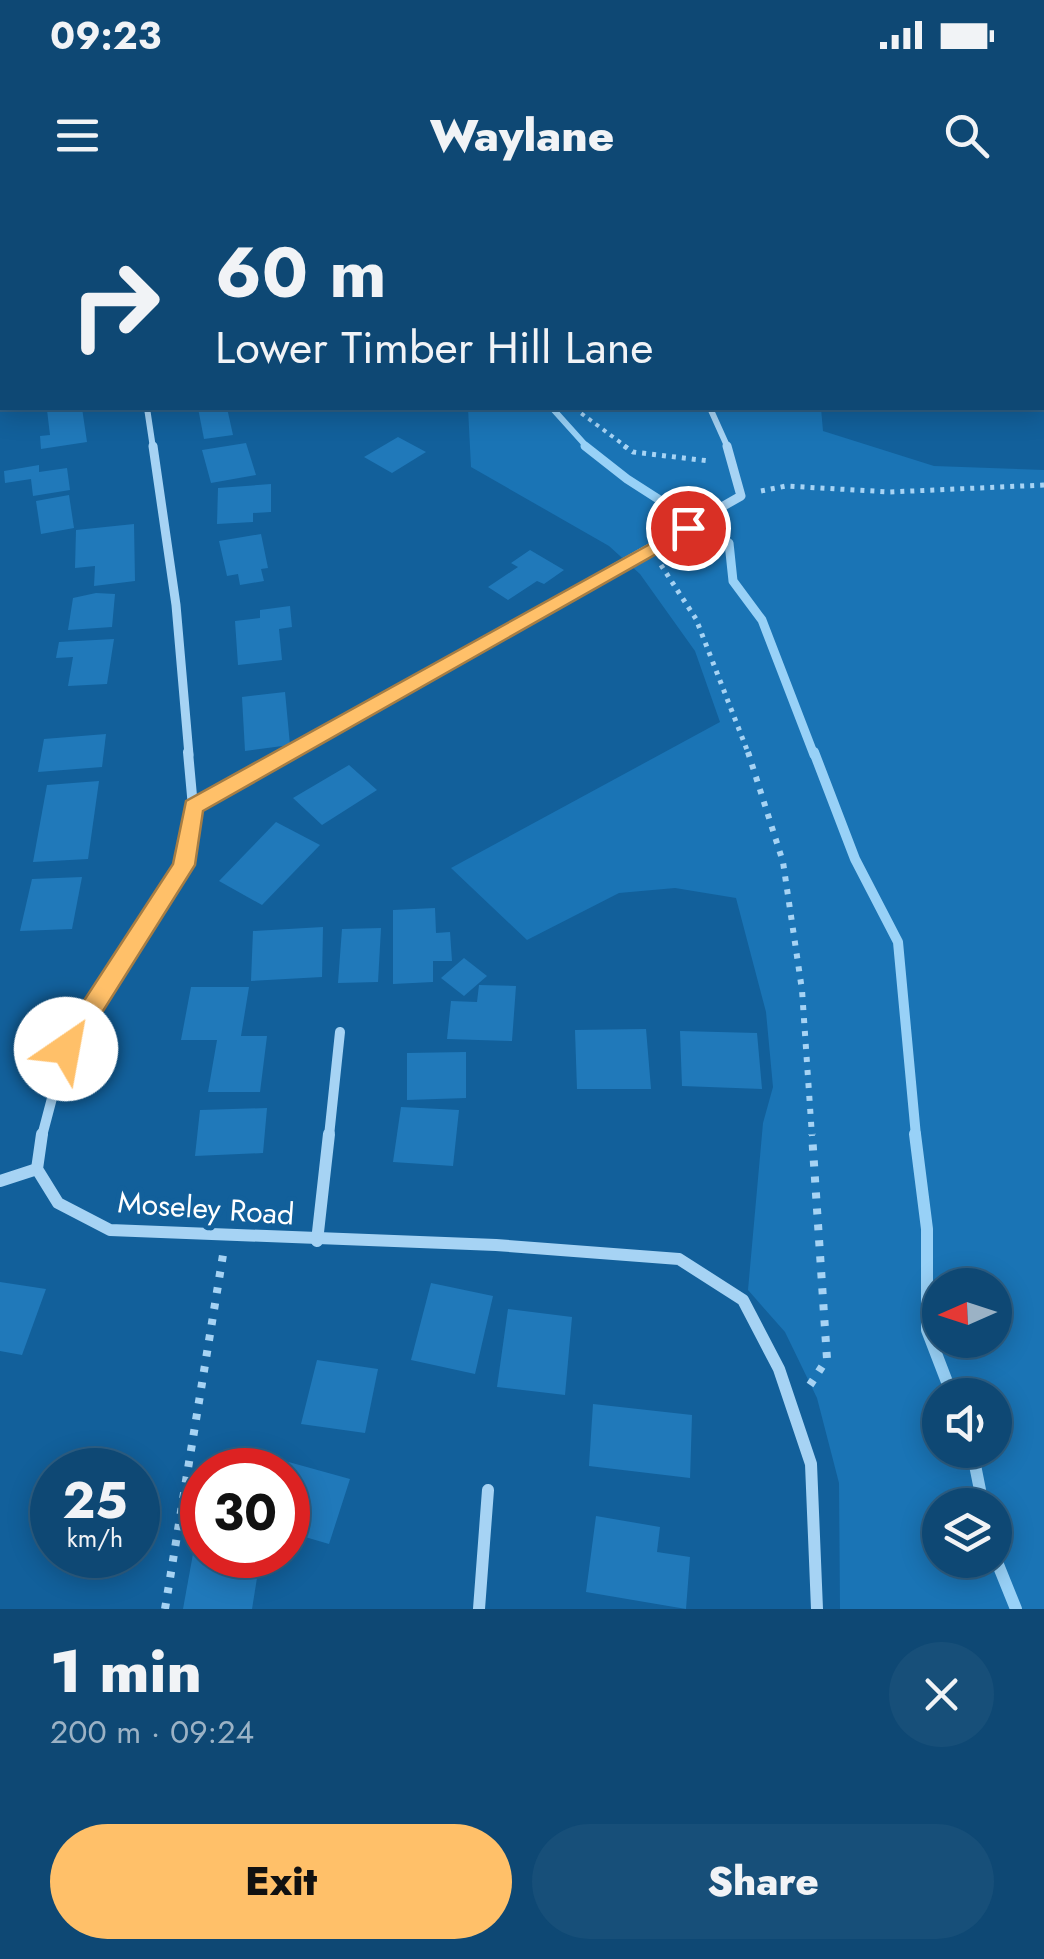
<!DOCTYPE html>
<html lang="en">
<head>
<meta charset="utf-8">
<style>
  body { margin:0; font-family:Jost,sans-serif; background:#174f79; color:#f1f3f6; height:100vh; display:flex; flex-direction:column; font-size:38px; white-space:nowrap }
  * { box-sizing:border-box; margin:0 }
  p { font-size:32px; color:#9bb2c5 }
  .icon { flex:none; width:55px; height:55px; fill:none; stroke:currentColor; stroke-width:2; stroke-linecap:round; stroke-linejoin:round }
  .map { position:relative; height:1409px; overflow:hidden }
  .side { display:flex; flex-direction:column; background:#0e4874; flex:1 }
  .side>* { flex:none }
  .banner { position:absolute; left:0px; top:0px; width:1045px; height:210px; box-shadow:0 5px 25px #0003,0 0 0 2px #2e6086; background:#0e4874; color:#f1f3f6; overflow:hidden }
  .needle { width:65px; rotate:267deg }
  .tools { position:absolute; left:922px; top:1068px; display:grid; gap:20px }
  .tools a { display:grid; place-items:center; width:90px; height:90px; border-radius:50%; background:#0e4874; box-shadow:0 5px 25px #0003,0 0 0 2px #2e6086; font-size:50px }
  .speed { position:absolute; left:30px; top:1248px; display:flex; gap:20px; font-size:50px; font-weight:700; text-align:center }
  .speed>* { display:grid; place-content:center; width:130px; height:130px; border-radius:50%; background:#0e4874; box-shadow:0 5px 25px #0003,0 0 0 2px #2e6086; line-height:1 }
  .speed small { font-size:25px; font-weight:400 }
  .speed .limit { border:15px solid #d22; background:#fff; color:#111 }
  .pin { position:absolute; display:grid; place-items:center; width:85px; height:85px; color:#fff; margin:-42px; border:5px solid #fff; border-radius:50%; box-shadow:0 2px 10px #0007 }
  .me { position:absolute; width:110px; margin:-55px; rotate:33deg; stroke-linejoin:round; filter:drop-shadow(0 0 8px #0008) }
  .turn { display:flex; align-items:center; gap:35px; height:210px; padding:0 50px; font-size:45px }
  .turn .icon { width:130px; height:130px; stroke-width:2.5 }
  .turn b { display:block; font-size:70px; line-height:85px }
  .round { display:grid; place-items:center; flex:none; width:105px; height:105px; border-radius:52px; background:#174f79 }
  .summary { display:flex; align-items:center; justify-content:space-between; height:170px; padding:0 50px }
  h1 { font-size:60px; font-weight:800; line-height:75px }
  .primary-button { display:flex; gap:20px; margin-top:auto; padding:20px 50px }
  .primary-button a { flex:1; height:115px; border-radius:60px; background:#ffc069; color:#111; font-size:40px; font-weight:800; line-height:115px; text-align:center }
  .primary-button a+a { background:#174f79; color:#f1f3f6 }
  .status { display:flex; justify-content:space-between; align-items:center; height:70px; padding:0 50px; background:#0e4874; direction:ltr }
  .status svg { height:28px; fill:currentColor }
  header { display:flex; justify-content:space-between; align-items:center; height:130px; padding:0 50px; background:#0e4874; font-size:45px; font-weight:800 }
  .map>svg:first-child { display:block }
</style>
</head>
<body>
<div class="status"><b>09:23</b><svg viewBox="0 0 49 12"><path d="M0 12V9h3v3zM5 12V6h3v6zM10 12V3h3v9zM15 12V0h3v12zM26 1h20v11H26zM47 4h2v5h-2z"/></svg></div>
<header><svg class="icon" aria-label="menu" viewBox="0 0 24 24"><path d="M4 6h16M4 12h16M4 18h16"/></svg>Waylane<svg class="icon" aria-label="search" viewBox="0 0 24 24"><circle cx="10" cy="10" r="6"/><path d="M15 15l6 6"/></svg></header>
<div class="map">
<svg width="1044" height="1409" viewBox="0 0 1044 1409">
  <rect width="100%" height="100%" fill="#12609b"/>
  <g fill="#1a74b5" fill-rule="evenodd">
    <polygon points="71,0 481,0 482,2 68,2"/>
    <path d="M468 208H821L823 231 934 266 1044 270V1409H840L839 1283 817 1198 785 1132 748 1090 763 923 773 887 766 812 736 698 675 688 619 693 527 740 451 668 720 522 695 451 640 374 609 346 471 267ZM940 1085H995V1140H940ZM940 1195H995V1250H940ZM940 1305H995V1360H940Z"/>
  </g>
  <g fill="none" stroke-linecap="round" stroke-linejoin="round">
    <g stroke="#98d1f7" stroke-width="6">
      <polyline points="374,0 378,2"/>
      <polyline points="552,208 588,248"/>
    </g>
    <g stroke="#98d1f7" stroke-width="9">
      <polyline points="585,246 627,279 680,313"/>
      <polyline points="713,333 729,343 733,381 762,420 814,555"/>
    </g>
    <polyline stroke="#98d1f7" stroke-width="10" points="814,552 855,659 898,742 916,936"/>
    <g stroke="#98d1f7" stroke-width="12">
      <polyline points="915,934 927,1029 927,1130 952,1195"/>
      <polyline points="972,1250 983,1305"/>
      <polyline points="995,1357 1016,1409"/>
    </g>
  </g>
  <g fill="#2079ba">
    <polygon points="82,208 87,242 41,249 40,236 50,235 47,210"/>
    <polygon points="198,208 227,208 233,235 204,239"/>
    <polygon points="398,237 426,252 392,273 364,257"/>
    <polygon points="246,243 256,275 211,283 202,250"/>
    <polygon points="39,265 39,272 67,268 70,290 33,296 31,279 5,283 4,271"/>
    <polygon points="271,284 271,312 253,313 253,322 217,324 218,288"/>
    <polygon points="69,295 74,328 41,334 36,301"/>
    <polygon points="134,324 135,381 94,386 95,366 75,368 76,330"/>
    <polygon points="261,334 268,368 261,369 264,381 240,385 238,374 227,376 219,341"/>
    <polygon points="530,350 564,370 544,384 537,381 508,400 488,387 518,367 511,363"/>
    <polygon points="96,393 115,394 112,427 68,430 73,398"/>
    <polygon points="290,406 292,427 279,429 282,460 238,465 235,421 260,418 260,410"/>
    <polygon points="114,439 107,484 68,486 73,457 56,458 59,442"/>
    <polygon points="285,492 290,545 245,551 242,497"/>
    <polygon points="106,534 102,567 38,572 44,539"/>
    <polygon points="349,565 377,590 322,625 293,598"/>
    <polygon points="99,581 88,659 33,662 47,585"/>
    <polygon points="276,622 320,645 262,705 219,681"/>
    <polygon points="82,677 72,729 20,731 32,679"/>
    <polygon points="435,708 436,733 450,732 452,761 433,761 433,782 393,784 393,710"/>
    <polygon points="323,727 322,777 251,781 253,731"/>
    <polygon points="381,728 378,782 338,783 342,729"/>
    <polygon points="464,758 487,776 464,796 441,778"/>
    <polygon points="479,785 516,786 512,841 447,839 451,801 477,802"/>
    <polygon points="191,787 249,787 241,836 267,836 260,892 208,892 217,840 181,840"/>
    <polygon points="646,829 651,889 577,889 575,830"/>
    <polygon points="680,831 757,833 762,889 682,886"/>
    <polygon points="466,852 466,898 407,900 407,853"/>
    <polygon points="401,907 459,910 453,966 393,962"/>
    <polygon points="267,908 263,953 195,956 200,910"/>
    <polygon points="0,1082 46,1089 22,1155 0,1151"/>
    <polygon points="431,1083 493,1096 475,1174 411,1160"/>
    <polygon points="508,1109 572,1117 565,1195 497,1187"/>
    <polygon points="317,1160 378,1169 365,1233 301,1224"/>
    <polygon points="593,1204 692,1215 690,1278 589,1266"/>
    <polygon points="285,1261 350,1279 329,1344 288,1332 288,1270 282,1270"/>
    <polygon points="596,1316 660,1327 657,1352 690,1357 686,1409 586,1392"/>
    <polygon points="193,1354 260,1359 252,1409 183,1409"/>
  </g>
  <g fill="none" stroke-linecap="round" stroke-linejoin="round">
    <polyline stroke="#a6d3f4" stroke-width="4" stroke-dasharray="4 5" stroke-linecap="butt" points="574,208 628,248"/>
    <g stroke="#a6d3f4" stroke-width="5" stroke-dasharray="4 6" stroke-linecap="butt">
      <polyline points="624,246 633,252 709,261"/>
      <polyline points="761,291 786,286 890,292 1044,285"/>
      <polyline points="661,365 696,419 749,555"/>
    </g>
    <polyline stroke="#a6d3f4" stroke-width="6" stroke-dasharray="5 8" stroke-linecap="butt" points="748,552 783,662 802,790 812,936"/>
    <g stroke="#a6d3f4" stroke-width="8" stroke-dasharray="6 10" stroke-linecap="butt">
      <polyline points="810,1185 827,1159 812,934"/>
      <polyline points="165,1409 223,1055"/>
    </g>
    <g stroke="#a6d3f4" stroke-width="6">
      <polyline points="600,0 631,2"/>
      <polyline points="147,208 153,248"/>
      <polyline points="710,208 728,248"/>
    </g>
    <g stroke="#a6d3f4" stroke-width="9">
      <polyline points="153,246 176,405 189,555"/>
      <polyline points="286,555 741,296 727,246"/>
    </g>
    <g stroke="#a6d3f4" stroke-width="10">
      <polyline points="193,607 291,552"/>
      <polyline points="42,936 65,849 184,665 193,607 188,552"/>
      <polyline points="329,936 340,832"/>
    </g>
    <g stroke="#a6d3f4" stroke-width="12">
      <polyline points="42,934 37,969 58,1003 110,1030 496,1045 679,1059 743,1100 779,1169 811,1264 817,1409"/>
      <polyline points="0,981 37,969"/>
      <polyline points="317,1041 329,934"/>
      <polyline points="479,1409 488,1290"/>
    </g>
  </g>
  <polygon fill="#ffc069" stroke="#a67d44" stroke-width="2.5" points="688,323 697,328 695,332 203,611 195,665 74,857 66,860 57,857 53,849 57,842 173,664 186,601"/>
  <g text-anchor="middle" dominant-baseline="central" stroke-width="10" stroke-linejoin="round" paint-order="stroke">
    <g font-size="30" fill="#fff" stroke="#12609b">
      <text transform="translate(206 1008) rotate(4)">Moseley Road</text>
    </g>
  </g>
</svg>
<div class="tools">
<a><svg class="needle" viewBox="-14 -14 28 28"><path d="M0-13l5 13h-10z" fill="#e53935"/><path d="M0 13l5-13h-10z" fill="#9bb2c5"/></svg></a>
<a><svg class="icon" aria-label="sound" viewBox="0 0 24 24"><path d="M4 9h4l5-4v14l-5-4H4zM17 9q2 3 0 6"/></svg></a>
<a><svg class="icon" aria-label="layers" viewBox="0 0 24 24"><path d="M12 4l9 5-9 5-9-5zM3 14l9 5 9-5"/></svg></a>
</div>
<div class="speed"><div>25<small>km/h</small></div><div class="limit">30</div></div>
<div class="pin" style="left:688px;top:328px;background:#d93025"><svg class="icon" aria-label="arrive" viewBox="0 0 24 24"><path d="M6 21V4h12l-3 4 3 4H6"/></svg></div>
<svg class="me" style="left:66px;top:849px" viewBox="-20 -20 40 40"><circle r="19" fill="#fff"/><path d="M0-13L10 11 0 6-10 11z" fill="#ffc069"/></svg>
<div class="banner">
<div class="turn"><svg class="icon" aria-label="right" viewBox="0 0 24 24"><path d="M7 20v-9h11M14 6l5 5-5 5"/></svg><div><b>60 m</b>Lower Timber Hill Lane</div></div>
</div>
</div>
<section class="side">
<div class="summary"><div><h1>1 min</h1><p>200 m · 09:24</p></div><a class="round"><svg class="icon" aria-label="close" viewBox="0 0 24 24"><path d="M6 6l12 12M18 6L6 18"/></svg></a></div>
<div class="primary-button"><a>Exit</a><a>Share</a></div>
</section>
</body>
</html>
